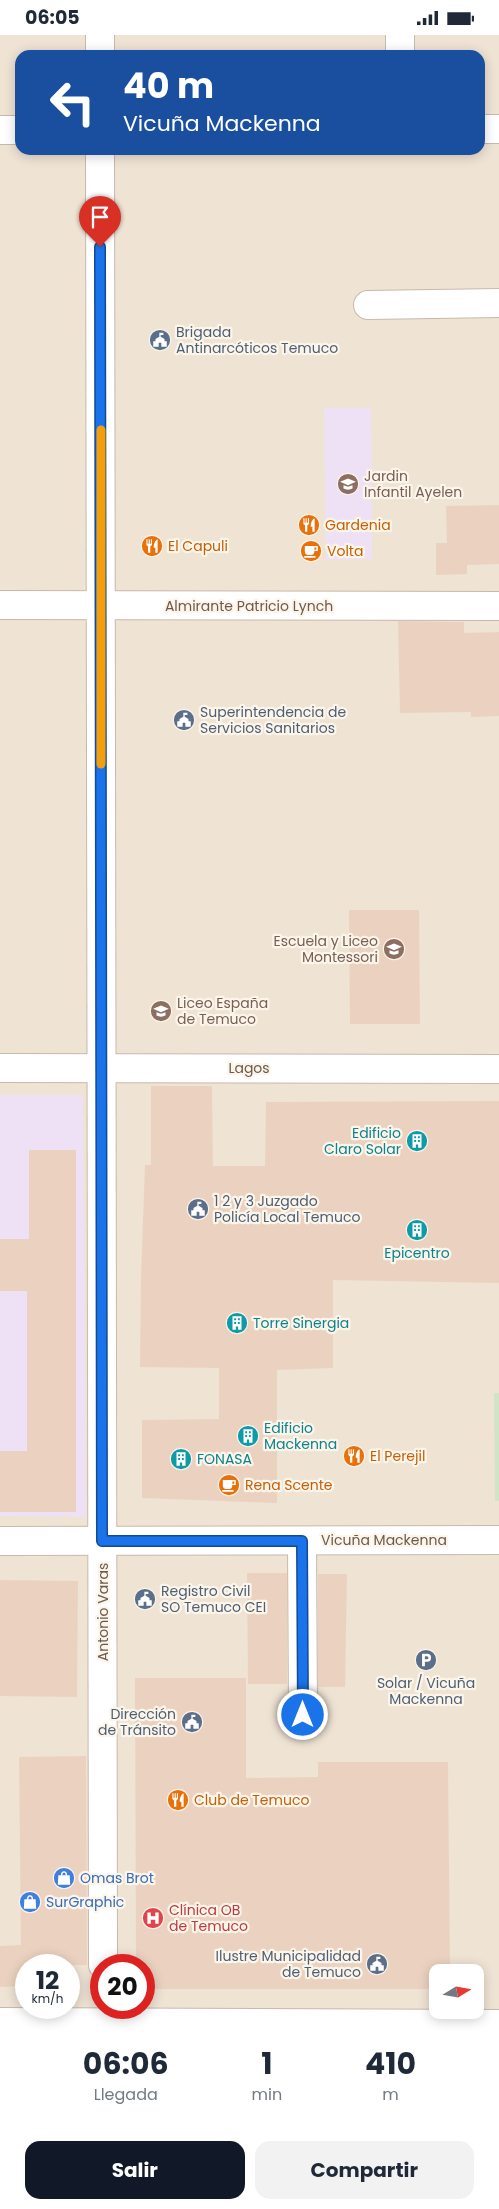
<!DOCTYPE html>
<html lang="es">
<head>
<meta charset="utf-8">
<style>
  body { margin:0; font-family:Poppins,sans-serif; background:#f2f2f3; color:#1f2937; height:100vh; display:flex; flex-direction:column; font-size:19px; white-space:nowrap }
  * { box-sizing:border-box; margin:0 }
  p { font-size:16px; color:#747a83 }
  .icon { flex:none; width:28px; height:28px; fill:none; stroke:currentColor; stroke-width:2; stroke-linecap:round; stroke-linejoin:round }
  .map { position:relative; height:1999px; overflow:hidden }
  .sheet { display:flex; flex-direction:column; background:#fff; flex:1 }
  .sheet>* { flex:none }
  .banner { position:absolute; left:15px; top:15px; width:470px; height:105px; border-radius:15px; box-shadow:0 2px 12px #0003; background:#1a4fa0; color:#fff; overflow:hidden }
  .needle { width:32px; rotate:79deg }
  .buttons { position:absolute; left:429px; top:1929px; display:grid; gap:10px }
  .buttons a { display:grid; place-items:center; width:55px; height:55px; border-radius:10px; background:#fff; box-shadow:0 2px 12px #0003; font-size:25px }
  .speed { position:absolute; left:15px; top:1919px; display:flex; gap:10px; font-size:25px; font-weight:700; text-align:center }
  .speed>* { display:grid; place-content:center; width:65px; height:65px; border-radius:50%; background:#fff; box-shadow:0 2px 12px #0003; line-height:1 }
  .speed small { font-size:12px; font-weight:400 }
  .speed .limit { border:8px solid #d22; background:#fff; color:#111 }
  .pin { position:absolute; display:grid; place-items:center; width:42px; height:42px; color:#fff; margin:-51px -21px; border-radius:50% 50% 50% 0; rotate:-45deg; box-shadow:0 0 5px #0007 }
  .pin .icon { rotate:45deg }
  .me { position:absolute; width:55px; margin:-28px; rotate:0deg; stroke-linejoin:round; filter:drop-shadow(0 0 4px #0008) }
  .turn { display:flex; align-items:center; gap:18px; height:105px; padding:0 25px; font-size:22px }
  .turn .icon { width:65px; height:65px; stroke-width:2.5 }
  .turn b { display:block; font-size:35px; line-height:42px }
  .eta { display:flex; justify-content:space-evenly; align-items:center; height:85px; text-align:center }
  .eta b { font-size:30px; font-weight:700; line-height:35px }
  .primary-button { display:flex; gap:10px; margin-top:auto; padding:10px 25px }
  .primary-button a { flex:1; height:58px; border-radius:15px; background:#111827; color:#fff; font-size:20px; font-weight:700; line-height:58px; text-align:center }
  .primary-button a+a { background:#f2f2f3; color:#1f2937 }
  .status { display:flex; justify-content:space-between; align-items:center; height:35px; padding:0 25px; background:#fff; direction:ltr }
  .status svg { height:14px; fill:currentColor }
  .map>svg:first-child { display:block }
</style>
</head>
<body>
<div class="status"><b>06:05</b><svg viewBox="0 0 49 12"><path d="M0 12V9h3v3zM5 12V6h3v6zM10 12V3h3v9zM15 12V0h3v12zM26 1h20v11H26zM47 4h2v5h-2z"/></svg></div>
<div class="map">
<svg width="499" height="1999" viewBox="0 0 499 1999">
  <rect width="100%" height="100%" fill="#f9f1e4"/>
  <path fill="#efe3d4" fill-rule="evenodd" d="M0 0H499V1999H0ZM20 20H480V115H20ZM26 1930H69V1972H26ZM101 1930H144V1972H101ZM438 1938H475V1975H438Z"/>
  <g fill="#eee1f5">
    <polygon points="324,373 371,373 372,524 326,525"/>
    <polygon points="0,1060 83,1060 86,1482 0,1481"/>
  </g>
  <polygon fill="#d1e4c5" points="494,1358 499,1358 499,1466 495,1466"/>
  <g fill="#ebd2c0">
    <polygon points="499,470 499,529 467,530 467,539 436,540 436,508 447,508 446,471"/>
    <polygon points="398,586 464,587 464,598 499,597 499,681 471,682 471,677 400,678"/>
    <polygon points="349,875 419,875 420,989 350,989"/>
    <polygon points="151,1051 212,1051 213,1131 265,1131 266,1067 499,1066 499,1248 333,1245 333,1333 277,1335 277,1468 142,1463 142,1385 219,1384 219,1333 140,1332 141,1243 145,1130 151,1130"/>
    <polygon points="29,1115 76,1115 76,1477 0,1477 0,1416 27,1416 27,1256 0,1256 0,1204 29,1204"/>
    <polygon points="247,1538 287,1538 287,1649 248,1649"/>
    <polygon points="318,1539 347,1539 345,1652 318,1652"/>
    <polygon points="0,1545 78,1546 77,1662 0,1661"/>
    <polygon points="135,1643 246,1643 246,1743 318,1742 318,1727 448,1727 450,1938 438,1938 438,1954 144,1954 144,1930 136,1930"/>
    <polygon points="86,1721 87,1930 26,1930 26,1951 0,1952 0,1911 21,1910 19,1722"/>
  </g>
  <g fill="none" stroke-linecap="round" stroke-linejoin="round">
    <g stroke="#c8b9ac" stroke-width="30">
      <g id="minor">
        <polyline points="100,0 100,20"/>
        <polyline points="400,20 400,0"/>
        <polyline points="480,94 499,94"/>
        <polyline points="0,95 20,95"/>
        <polyline points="100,115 103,1930"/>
        <polyline points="368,270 499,268"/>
        <polyline points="0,570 499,571"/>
        <polyline points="0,1033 499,1034"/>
        <polyline points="0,1506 499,1505"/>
        <polyline points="302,1506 303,1680"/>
        <polyline points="0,1987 499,1989"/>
      </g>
    </g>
    <use href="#minor" stroke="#fff" stroke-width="28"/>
  </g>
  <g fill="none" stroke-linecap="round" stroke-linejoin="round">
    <g stroke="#114b97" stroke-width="12">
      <polyline id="route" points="100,212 102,1506 302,1506 303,1680"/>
    </g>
    <use href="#route" stroke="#1a73e8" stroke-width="9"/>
    <polyline stroke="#f59e0b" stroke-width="9" points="101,395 101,729"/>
  </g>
  <defs>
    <g id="civic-disc" transform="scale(1.125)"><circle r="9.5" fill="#5c6f8a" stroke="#fcf5ea"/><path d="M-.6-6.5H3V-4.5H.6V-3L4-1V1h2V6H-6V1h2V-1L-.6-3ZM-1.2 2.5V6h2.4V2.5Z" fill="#fff"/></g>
    <g id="school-disc" transform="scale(1.125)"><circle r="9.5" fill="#8d6e63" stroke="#fcf5ea"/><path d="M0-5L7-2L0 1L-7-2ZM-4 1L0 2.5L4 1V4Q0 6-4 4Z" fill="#fff"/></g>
    <g id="restaurant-disc" transform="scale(1.125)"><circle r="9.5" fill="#e8710a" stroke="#fcf5ea"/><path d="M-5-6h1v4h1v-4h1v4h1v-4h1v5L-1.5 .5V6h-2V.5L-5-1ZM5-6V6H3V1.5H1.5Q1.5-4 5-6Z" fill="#fff"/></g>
    <g id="cafe-disc" transform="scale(1.125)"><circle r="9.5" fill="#e8710a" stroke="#fcf5ea"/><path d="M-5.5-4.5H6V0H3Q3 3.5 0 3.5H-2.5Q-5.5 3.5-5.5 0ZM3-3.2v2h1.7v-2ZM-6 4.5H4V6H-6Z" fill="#fff"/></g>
    <g id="building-disc" transform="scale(1.125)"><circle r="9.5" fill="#0f9aa8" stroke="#fcf5ea"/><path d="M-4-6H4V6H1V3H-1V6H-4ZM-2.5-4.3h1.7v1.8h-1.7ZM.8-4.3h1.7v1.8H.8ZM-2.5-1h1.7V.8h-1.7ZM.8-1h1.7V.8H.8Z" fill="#fff"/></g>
    <g id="parking-disc" transform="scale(1.125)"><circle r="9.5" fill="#5c6f8a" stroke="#fcf5ea"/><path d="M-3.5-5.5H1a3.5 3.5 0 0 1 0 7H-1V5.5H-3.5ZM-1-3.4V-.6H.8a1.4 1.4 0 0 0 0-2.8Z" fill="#fff"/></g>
    <g id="shop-disc" transform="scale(1.125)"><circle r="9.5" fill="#3f7fe0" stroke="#fcf5ea"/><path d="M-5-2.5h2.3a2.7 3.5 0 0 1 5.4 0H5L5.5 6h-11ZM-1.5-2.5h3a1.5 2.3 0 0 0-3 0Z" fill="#fff"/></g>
    <g id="hospital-disc" transform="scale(1.125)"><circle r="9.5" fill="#e0444e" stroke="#fcf5ea"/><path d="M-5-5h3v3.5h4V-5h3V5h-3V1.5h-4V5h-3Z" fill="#fff"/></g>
  </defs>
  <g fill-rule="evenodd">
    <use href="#civic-disc" x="160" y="305"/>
    <use href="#school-disc" x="348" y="449"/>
    <use href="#restaurant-disc" x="309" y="490"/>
    <use href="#restaurant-disc" x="152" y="511"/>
    <use href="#cafe-disc" x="311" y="516"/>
    <use href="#civic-disc" x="184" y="685"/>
    <use href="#school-disc" x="394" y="914"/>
    <use href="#school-disc" x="161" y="976"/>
    <use href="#building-disc" x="417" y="1106"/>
    <use href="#civic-disc" x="198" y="1174"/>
    <use href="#building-disc" x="417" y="1195"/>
    <use href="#building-disc" x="237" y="1288"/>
    <use href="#building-disc" x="248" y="1401"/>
    <use href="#restaurant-disc" x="354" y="1421"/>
    <use href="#building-disc" x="181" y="1424"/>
    <use href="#cafe-disc" x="229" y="1450"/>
    <use href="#civic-disc" x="145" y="1564"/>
    <use href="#parking-disc" x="426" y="1625"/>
    <use href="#civic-disc" x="192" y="1687"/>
    <use href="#restaurant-disc" x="178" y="1765"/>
    <use href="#shop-disc" x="64" y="1843"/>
    <use href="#shop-disc" x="30" y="1867"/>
    <use href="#hospital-disc" x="153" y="1883"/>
    <use href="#civic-disc" x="377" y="1929"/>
  </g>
  <g text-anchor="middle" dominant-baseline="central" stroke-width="4.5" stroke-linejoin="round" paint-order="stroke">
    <g font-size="14" fill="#4e5e75" stroke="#fcf5ea" text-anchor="start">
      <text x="176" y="297">Brigada<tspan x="176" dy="16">Antinarcóticos Temuco</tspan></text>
      <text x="200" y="677">Superintendencia de<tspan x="200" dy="16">Servicios Sanitarios</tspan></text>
      <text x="214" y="1166">1 2 y 3 Juzgado<tspan x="214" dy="16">Policía Local Temuco</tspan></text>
      <text x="161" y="1556">Registro Civil<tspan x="161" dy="16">SO Temuco CEI</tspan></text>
      <text x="426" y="1648" text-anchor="middle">Solar / Vicuña<tspan x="426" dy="16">Mackenna</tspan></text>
      <text x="176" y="1679" text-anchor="end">Dirección<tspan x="176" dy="16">de Tránsito</tspan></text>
      <text x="361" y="1921" text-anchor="end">Ilustre Municipalidad<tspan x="361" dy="16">de Temuco</tspan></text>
    </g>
    <g font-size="14" fill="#785e54" stroke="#fcf5ea" text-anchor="start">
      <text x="364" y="441">Jardin<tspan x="364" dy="16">Infantil Ayelen</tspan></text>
      <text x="378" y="906" text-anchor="end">Escuela y Liceo<tspan x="378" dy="16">Montessori</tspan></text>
      <text x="177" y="968">Liceo España<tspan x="177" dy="16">de Temuco</tspan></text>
    </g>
    <g font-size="14" fill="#c56008" stroke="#fcf5ea" text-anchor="start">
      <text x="325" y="490">Gardenia</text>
      <text x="168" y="511">El Capuli</text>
      <text x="327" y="516">Volta</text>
      <text x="370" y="1421">El Perejil</text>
      <text x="245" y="1450">Rena Scente</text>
      <text x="194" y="1765">Club de Temuco</text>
    </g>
    <g font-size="14" fill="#6e5a4d" stroke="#fcf5ea">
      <text x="249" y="571">Almirante Patricio Lynch</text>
      <text x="249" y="1033">Lagos</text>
      <text x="384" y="1505">Vicuña Mackenna</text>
      <text transform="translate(103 1577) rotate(-90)">Antonio Varas</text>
    </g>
    <g font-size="14" fill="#0d838f" stroke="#fcf5ea" text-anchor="start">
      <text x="401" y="1098" text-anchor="end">Edificio<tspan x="401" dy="16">Claro Solar</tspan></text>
      <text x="417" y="1218" text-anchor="middle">Epicentro</text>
      <text x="253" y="1288">Torre Sinergia</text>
      <text x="264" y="1393">Edificio<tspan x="264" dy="16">Mackenna</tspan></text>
      <text x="197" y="1424">FONASA</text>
    </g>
    <g font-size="14" fill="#366cbe" stroke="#fcf5ea" text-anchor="start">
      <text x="80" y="1843">Omas Brot</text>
      <text x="46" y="1867">SurGraphic</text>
    </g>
    <g font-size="14" fill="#be3a42" stroke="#fcf5ea" text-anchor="start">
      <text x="169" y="1875">Clínica OB<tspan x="169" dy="16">de Temuco</tspan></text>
    </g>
  </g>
</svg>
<div class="buttons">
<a><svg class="needle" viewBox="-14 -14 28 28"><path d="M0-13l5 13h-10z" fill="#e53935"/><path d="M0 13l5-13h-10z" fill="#747a83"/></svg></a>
</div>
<div class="speed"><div>12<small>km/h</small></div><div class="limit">20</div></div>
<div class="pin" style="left:100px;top:212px;background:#d93025"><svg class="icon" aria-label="arrive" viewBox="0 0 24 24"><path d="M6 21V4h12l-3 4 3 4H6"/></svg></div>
<svg class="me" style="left:303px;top:1680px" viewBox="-20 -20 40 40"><circle r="17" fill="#1a73e8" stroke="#fff" stroke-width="3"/><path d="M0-11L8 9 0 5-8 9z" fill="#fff"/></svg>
<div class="banner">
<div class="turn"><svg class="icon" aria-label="left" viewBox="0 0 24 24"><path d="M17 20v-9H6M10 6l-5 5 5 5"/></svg><div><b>40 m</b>Vicuña Mackenna</div></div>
</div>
</div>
<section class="sheet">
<div class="eta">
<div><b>06:06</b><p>Llegada</p></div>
<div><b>1</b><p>min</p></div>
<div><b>410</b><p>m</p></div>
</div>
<div class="primary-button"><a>Salir</a><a>Compartir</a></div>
</section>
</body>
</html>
